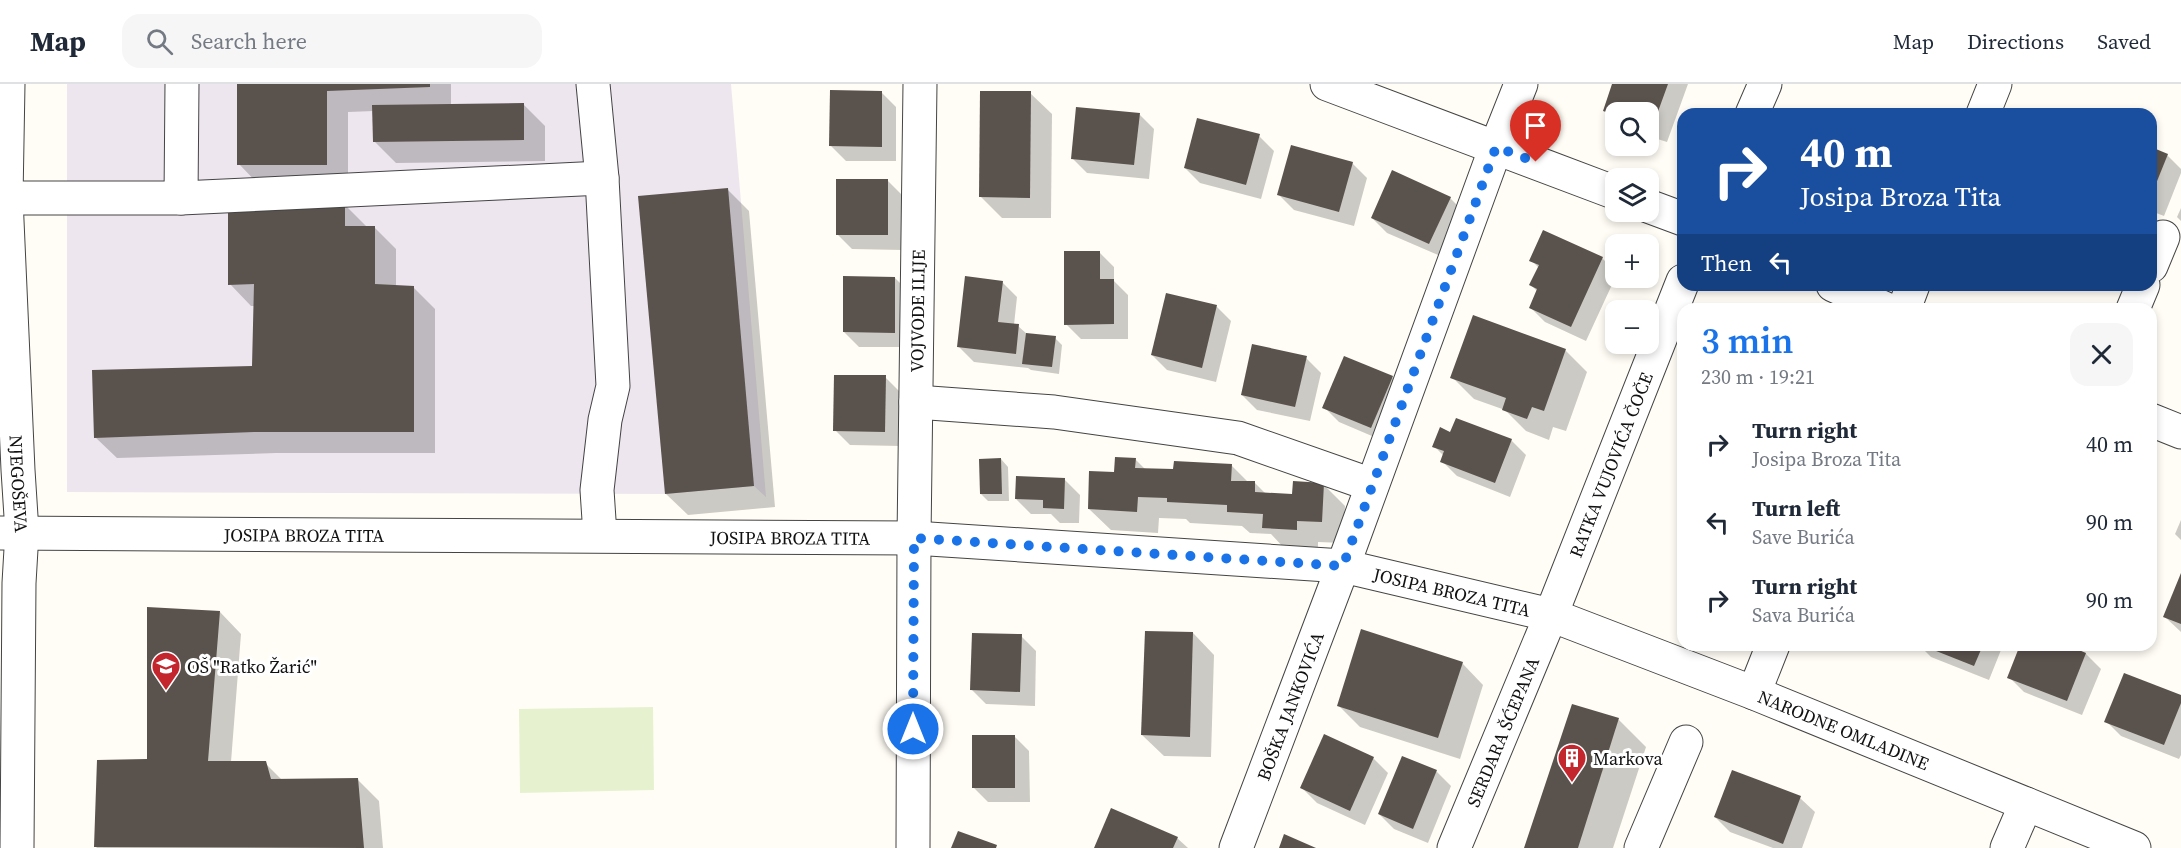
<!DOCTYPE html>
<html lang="en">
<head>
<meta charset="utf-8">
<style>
  body { margin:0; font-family:"Source Serif 4",serif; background:#f6f6f7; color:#1f2937; height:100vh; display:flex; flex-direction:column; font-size:22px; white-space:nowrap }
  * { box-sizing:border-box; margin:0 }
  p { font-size:20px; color:#747a83 }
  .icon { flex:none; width:33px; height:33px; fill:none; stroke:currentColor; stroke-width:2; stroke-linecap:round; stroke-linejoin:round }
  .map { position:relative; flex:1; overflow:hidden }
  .details { position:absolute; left:1677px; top:219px; width:480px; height:348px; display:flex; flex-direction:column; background:#fff; border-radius:18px; box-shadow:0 3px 9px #0003 }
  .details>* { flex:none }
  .top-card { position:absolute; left:1677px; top:24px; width:480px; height:183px; border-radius:18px; box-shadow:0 3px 9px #0003; background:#1a4fa0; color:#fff; overflow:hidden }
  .tools { position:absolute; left:1605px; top:18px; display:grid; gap:12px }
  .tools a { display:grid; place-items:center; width:54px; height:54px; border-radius:12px; background:#fff; box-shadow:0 3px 9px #0003; font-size:30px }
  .pin { position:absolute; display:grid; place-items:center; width:51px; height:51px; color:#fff; margin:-62px -26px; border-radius:50% 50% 50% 0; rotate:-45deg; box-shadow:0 0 6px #0007 }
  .pin .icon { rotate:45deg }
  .me { position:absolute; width:66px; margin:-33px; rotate:0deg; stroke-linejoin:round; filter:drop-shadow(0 0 4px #0008) }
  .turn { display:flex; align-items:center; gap:21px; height:126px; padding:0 24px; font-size:27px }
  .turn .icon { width:78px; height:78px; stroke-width:2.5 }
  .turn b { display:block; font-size:42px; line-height:51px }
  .then { display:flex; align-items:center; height:57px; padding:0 24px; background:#0003; gap:12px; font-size:22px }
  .round { display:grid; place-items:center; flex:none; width:63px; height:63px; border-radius:18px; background:#f6f6f7 }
  .headline { display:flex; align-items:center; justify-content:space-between; height:102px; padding:0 24px }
  h1 { font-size:36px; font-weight:600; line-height:45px; color:#1a73e8 }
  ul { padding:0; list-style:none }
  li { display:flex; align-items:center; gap:18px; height:78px; padding:0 24px }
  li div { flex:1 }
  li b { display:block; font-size:22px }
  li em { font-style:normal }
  header { display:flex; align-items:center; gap:36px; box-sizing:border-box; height:84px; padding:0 30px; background:#fff; border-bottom:2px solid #e0e1e3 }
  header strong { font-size:28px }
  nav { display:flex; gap:33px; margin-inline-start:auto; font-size:21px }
  .search { width:420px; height:54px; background:#f6f6f7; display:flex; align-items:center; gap:15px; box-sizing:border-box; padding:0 21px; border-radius:18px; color:#747a83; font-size:22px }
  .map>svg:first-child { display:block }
</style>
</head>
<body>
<header>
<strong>Map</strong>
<div class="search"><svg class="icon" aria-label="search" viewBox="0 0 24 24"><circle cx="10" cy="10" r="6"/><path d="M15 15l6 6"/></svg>Search here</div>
<nav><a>Map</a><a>Directions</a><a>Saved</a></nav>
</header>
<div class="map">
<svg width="2181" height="764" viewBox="0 0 2181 764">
  <rect width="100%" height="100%" fill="#fffdf5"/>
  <polygon fill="#eee6ef" points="67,0 731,0 766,413 754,402 665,410 67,408"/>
  <polygon fill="#e6f2cf" points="653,623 654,706 520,709 519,625"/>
  <g fill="#0003">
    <polygon points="239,0 451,0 451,21 523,20 545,42 545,77 396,79 374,57 374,27 348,28 348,102 260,102 239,80"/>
    <polygon points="1614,0 1688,0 1667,58 1648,52 1648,28 1616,28 1616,38 1604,27"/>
    <polygon points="881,8 896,23 896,77 846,77 831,62"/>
    <polygon points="1030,9 1052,30 1051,134 1002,134 980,112"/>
    <polygon points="1139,30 1154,45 1149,95 1087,89 1072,74"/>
    <polygon points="1259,52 1274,67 1261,115 1200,99 1185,84"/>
    <polygon points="2151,64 2167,71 2181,85 2181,89 2164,132 2151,127"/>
    <polygon points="1352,79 1367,94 1354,142 1294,126 1279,111"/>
    <polygon points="888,97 903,112 902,166 852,165 837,150"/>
    <polygon points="727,105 749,127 775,423 688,431 666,410"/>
    <polygon points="1450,114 1465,129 1445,174 1387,149 1372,134"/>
    <polygon points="344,120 366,142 374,143 396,165 396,203 414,204 435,225 435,369 276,369 117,374 95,353 253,283 255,222 251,222 230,200"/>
    <polygon points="2181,124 2181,137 2177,133"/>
    <polygon points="1099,168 1114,183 1114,197 1128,211 1128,255 1081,255 1066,240"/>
    <polygon points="1602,174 1616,188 1616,192 1586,257 1545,238 1530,223 1538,208 1531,201 1539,184 1531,176"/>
    <polygon points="895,194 910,209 910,263 859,263 844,248"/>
    <polygon points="1002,198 1017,213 1014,241 1018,242 1027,250 1055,254 1062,261 1059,290 1031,286 1028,284 974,278 959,263"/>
    <polygon points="1216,222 1231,237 1216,298 1167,286 1152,271"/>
    <polygon points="1565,266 1587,288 1566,347 1553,343 1549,356 1526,347 1505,326 1474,315 1452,293"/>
    <polygon points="1306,274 1321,289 1310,337 1257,326 1242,311"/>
    <polygon points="885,293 900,308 900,362 850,361 835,346"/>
    <polygon points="1392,293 1407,308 1386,358 1339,338 1324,323"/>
    <polygon points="1451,350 1511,356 1526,371 1510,413 1457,392 1442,377 1444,372 1434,362"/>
    <polygon points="1001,375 1008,383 1009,417 988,417 981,410"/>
    <polygon points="1135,375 1145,385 1174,386 1231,381 1249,399 1255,399 1266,410 1294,411 1323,400 1345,422 1343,459 1318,458 1318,466 1285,465 1271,450 1250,449 1242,442 1190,439 1186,435 1159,434 1158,449 1111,446 1089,425 1116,389"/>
    <polygon points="1065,396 1080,411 1079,439 1060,439 1051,430 1031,430 1016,415"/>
    <polygon points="2181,436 2181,456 2175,450"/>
    <polygon points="2181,492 2181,548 2165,533"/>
    <polygon points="220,528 241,550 231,678 265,679 282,696 358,696 379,717 383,764 97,764 95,762 148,677"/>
    <polygon points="1193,549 1214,571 1211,673 1164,672 1142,651"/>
    <polygon points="1021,552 1036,567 1035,622 986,620 971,605"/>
    <polygon points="1919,561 2003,561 1989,596 1931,573"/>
    <polygon points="2022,561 2063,561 2086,570 2101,585 2082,631 2024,608 2009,593"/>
    <polygon points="1462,579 1483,601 1460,675 1360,643 1338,621"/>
    <polygon points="2181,613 2181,671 2179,675 2121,652 2106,637"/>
    <polygon points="1573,621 1619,636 1646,663 1613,764 1526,764"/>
    <polygon points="1014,652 1029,667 1030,718 988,718 973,703"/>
    <polygon points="1373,674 1388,689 1365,741 1317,719 1302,704"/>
    <polygon points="1436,687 1451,702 1428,759 1394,745 1379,730"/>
    <polygon points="1800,714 1815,728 1802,764 1773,764 1730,748 1715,733"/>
    <polygon points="1112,726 1177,754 1188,764 1096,764"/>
  </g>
  <g fill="#5a524d">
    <polygon points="237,0 430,0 430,3 327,7 327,81 237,81"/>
    <polygon points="1612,0 1668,0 1652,44 1648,43 1648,28 1616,28 1616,31 1603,27"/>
    <polygon points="830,6 882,7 882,63 829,62"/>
    <polygon points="980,7 1031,7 1030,114 979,113"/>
    <polygon points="524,19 524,56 373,58 372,21"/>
    <polygon points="1076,23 1140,29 1134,81 1071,75"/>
    <polygon points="1197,34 1260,50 1246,101 1184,84"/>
    <polygon points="1291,61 1353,78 1339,128 1277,111"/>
    <polygon points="2151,63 2168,70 2151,112"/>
    <polygon points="1392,86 1451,113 1429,160 1371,134"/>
    <rect x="836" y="95" width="52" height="56"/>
    <polygon points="728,104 754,402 665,410 638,112"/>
    <polygon points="345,119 345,142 375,142 375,200 414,202 414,348 254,348 94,354 92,286 252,282 254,200 228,201 228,120"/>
    <polygon points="1543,146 1603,173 1571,243 1529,224 1537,205 1529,201 1539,181 1529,177"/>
    <polygon points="1064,167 1100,167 1100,195 1114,195 1114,240 1064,241"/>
    <polygon points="843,192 895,193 895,249 843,248"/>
    <polygon points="965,192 1003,197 998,238 1019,240 1016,270 957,263"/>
    <polygon points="1166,209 1217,221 1202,284 1151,271"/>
    <polygon points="1473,231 1566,265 1544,327 1532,323 1527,335 1502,326 1506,314 1450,294"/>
    <polygon points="1026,249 1056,252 1052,283 1022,280"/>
    <polygon points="1252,260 1307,272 1295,323 1241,311"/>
    <polygon points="1344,272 1393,292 1371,344 1322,324"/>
    <polygon points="834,291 886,291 885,348 833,347"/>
    <polygon points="1456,334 1512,355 1495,399 1440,378 1444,367 1432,363 1440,343 1450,348"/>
    <polygon points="1115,373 1136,374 1135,384 1173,385 1174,377 1232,380 1231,397 1255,397 1255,408 1292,410 1293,397 1324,399 1322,438 1297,437 1297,446 1262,444 1263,430 1227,428 1227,421 1167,418 1167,414 1138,413 1137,428 1088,425 1089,387 1114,388"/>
    <polygon points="1001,374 1002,410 980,410 979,375"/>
    <polygon points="1016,392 1065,394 1064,425 1043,424 1043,416 1015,415"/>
    <polygon points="2181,489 2181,540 2163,533"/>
    <polygon points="147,523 220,527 208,677 266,677 271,695 358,694 364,764 94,763 97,676 147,675"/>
    <polygon points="1361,545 1463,578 1438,654 1337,622"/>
    <polygon points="1145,547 1193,548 1190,653 1141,651"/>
    <polygon points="972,549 1022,550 1020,608 970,606"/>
    <polygon points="1921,561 1983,561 1974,582"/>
    <polygon points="2020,561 2067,561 2086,569 2067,617 2007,594"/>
    <polygon points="2124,589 2181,611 2181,619 2164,661 2104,638"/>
    <polygon points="1572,620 1619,634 1578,764 1524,764"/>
    <polygon points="1324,650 1374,673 1350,727 1300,704"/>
    <rect x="972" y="651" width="43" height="53"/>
    <polygon points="1402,672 1437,686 1413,745 1378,730"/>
    <polygon points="1732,686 1801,712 1783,760 1714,733"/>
    <polygon points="1111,724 1178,753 1173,764 1094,764"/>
    <polygon points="958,747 997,761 996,764 951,764"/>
    <polygon points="1284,750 1316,764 1279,764"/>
  </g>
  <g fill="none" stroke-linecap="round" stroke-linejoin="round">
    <g stroke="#444" stroke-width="35">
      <g id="minor">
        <path id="s1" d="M8 0 6 114 18 386 22 448 19 499 17 764"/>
        <polyline points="593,0 602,94 613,302 605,336 597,406 600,451"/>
        <polyline points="1327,0 1616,109"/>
        <polyline points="1752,30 1765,0"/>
        <polyline points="1983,30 1995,0"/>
        <polyline points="6,114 181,114 602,94"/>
        <polyline points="181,114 182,0"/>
        <polyline points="1648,122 1683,135"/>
        <polyline points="2151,182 2163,153"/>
        <polyline points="1833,201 1886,225"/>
        <polyline points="1904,225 1913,201"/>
        <polyline points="2133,225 2143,201"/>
        <polyline points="916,318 1054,328 1238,354 1372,401"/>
        <polyline points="2151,336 2181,348"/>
        <path id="s2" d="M0 449 914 454 1343 482 1551 531 1754 609 2134 764"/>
        <polyline points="1754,609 1773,561"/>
        <path id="s3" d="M913 764 914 454 920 0"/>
        <path id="s4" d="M1236 764 1343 482 1496 63 1521 0"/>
        <path id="s5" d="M1454 764 1551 531 1683 197"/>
        <polyline points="1641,764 1686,658"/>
        <polyline points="2007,764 2026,720"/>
      </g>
    </g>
    <use href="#minor" stroke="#fff" stroke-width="33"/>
  </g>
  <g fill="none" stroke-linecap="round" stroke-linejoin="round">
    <polyline stroke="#1a73e8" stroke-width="10" stroke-dasharray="0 18" points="913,645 914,454 1343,482 1496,63 1536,78"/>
  </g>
  <defs>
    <g id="school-pin" transform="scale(1.5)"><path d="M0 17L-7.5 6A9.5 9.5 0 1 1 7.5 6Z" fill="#c4262e" stroke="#fff"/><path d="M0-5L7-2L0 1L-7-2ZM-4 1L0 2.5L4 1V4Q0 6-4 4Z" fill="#fff"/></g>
    <g id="building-pin" transform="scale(1.5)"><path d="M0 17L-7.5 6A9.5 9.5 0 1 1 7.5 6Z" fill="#c4262e" stroke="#fff"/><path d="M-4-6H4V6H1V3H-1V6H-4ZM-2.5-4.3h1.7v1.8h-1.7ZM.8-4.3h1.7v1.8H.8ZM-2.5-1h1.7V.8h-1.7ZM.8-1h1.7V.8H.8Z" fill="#fff"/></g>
  </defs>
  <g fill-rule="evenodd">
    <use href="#school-pin" x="166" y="582"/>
    <use href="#building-pin" x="1572" y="674"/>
  </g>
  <g text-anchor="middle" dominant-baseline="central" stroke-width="6" stroke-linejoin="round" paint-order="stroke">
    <g font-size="18" fill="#111" stroke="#fff">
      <text stroke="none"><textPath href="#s3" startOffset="537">VOJVODE ILIJE</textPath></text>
      <text stroke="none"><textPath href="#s5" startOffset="414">RATKA VUJOVIĆA ČOČE</textPath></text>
      <text stroke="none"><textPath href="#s1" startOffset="400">NJEGOŠEVA</textPath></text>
      <text stroke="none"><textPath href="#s2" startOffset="304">JOSIPA BROZA TITA</textPath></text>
      <text stroke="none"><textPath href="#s2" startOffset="790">JOSIPA BROZA TITA</textPath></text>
      <text stroke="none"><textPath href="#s2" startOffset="1456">JOSIPA BROZA TITA</textPath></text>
      <text stroke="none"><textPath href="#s4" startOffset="152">BOŠKA JANKOVIĆA</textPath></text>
      <text stroke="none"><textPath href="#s2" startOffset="1872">NARODNE OMLADINE</textPath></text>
      <text stroke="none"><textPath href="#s5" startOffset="126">SERDARA ŠĆEPANA</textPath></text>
    </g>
    <g font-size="18" fill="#111" stroke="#fff" text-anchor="start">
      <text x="187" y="582">OŠ "Ratko Žarić"</text>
      <text x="1593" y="674">Markova</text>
    </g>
  </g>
</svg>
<div class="tools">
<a><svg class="icon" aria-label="search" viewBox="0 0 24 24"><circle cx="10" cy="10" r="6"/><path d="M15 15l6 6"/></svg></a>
<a><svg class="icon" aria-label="layers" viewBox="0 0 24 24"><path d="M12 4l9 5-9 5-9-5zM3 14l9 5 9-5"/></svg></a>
<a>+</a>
<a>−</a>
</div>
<div class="pin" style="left:1536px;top:78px;background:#d93025"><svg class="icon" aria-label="arrive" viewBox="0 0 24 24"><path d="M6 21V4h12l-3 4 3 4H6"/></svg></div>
<svg class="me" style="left:913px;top:645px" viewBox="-20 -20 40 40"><circle r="17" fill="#1a73e8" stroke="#fff" stroke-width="3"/><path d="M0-11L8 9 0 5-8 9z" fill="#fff"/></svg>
<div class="top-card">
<div class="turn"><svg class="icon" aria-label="right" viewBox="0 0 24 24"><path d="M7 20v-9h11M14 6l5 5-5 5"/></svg><div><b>40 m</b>Josipa Broza Tita</div></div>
<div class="then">Then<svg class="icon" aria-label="left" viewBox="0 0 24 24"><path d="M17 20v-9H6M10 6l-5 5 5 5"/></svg></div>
</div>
<section class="details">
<div class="headline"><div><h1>3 min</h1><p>230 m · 19:21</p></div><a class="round"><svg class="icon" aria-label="close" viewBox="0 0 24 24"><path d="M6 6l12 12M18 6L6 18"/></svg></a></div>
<ul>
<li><svg class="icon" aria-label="right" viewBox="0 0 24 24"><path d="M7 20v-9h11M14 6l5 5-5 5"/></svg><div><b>Turn right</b><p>Josipa Broza Tita</p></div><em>40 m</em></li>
<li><svg class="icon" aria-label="left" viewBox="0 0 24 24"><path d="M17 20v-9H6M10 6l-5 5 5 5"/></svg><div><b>Turn left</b><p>Save Burića</p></div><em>90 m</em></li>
<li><svg class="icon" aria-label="right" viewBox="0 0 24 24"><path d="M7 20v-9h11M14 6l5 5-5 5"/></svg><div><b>Turn right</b><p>Sava Burića</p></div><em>90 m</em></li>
</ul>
</section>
</div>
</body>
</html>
